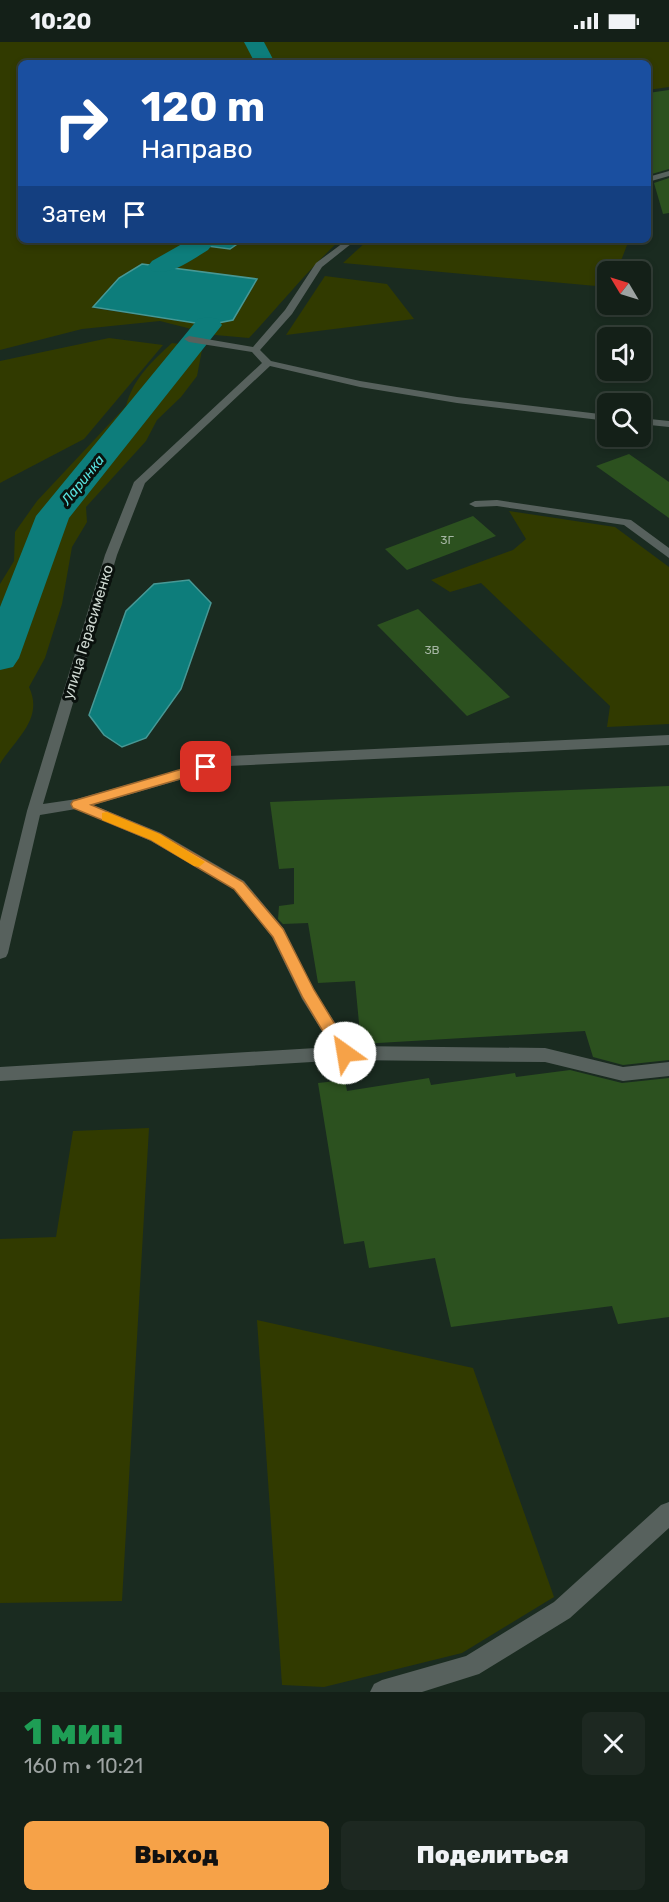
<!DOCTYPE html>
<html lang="ru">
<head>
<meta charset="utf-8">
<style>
  body { margin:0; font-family:Rubik,sans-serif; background:#1d2821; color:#f1f3f6; height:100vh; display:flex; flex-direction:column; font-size:22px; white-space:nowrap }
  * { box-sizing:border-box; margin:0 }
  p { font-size:20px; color:#9da3a2 }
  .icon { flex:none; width:33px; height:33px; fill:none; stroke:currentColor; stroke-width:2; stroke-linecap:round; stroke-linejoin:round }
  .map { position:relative; height:1650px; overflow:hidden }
  .drawer { display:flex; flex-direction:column; background:#142018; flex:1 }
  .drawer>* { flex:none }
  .hud { position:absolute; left:18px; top:18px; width:633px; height:183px; border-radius:9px; box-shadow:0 3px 9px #0003,0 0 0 2px #333e37; background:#1a4fa0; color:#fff; overflow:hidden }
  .needle { width:39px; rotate:308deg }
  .fabs { position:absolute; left:597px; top:219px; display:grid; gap:12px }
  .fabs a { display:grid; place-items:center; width:54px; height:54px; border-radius:9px; background:#142018; box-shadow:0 3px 9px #0003,0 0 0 2px #333e37; font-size:30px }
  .pin { position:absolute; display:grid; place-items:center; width:51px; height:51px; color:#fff; margin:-26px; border-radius:12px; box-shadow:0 3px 9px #0006 }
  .me { position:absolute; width:66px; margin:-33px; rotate:328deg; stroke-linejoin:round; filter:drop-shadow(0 0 4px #0008) }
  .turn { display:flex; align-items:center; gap:21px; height:126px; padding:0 24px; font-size:27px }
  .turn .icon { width:78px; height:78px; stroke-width:2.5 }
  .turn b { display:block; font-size:42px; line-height:51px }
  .then { display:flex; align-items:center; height:57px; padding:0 24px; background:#0003; gap:12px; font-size:22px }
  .round { display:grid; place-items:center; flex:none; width:63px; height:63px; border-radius:9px; background:#1d2821 }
  .summary { display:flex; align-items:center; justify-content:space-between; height:102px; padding:0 24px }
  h1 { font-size:36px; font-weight:800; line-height:45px; color:#1e9e55 }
  .cta { display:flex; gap:12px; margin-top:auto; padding:12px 24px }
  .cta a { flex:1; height:69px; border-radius:9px; background:#f6a248; color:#111; font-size:24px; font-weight:800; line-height:69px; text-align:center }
  .cta a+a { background:#1d2821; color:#f1f3f6 }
  .status { display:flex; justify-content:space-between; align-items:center; height:42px; padding:0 30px; background:#142018; direction:ltr }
  .status svg { height:16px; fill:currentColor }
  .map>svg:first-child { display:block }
</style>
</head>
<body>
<div class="status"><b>10:20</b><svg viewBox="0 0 49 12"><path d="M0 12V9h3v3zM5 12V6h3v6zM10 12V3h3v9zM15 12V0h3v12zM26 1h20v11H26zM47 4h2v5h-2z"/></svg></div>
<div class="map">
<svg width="669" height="1650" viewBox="0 0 669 1650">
  <rect width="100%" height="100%" fill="#1a2b20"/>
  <g fill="#313a00" fill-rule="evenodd">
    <path d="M0 0H669V45L648 48V21H21V198H178L184 201 230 207 243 198H340C307 229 280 263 249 296L215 293 160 279 82 287 0 308ZM142 222 257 238 245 259 208 283 93 266Z"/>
    <polygon points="368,198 629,198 617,229 608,230 607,245 343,221"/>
    <polygon points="325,234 387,242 414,277 286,293"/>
    <polygon points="109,296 163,303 84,397 0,441 0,319"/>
    <path d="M172 301 197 304 202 308 197 334 181 355 157 378 146 399 86 465 87 480 72 505 62 562 45 616 29 645C44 677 16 696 0 722V542L14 519 15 490 37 459 126 364C133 337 152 319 172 301Z"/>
    <polygon points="509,469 615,485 669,525 669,682 607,685 610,664 481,541 450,550 431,538 513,508 526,497"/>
    <polygon points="149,1086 122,1559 0,1561 0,1197 56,1195 73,1089"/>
    <polygon points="257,1278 473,1326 554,1555 462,1611 324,1645 282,1643"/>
  </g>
  <g fill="#0d7d7b" stroke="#479895" stroke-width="1.5">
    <polygon points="178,198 243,198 230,207 184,201"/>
    <polygon points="142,222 257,237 233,278 208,283 93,265 119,236"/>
    <polygon points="189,538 211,561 181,647 146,696 122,705 104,693 89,673 126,569 154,542"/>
  </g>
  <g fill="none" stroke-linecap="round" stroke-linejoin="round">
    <g fill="#0d7d7b" fill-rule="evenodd">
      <polygon points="244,0 264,0 275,21 255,21"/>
      <path d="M189 198H208L212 203 208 208C191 218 172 234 152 229L148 224 152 219Z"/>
      <polygon points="208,275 218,277 222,283 69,476 19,616 13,625 0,628 0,565 36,474 198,277"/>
    </g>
  </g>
  <g fill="#2c511f">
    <polygon points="669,48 669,127 652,132 648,126 648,51"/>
    <polygon points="669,136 669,171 663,172 654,141"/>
    <polygon points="629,412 669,440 669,476 596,424"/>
    <polygon points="473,474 496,494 407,528 385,507"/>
    <polygon points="418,567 484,630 510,655 467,674 377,583"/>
    <polygon points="669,744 669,1018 623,1023 593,1015 585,989 361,1002 355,939 318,941 308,881 283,882 278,877 279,864 294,862 294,826 279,827 270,760"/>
    <polygon points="570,1028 622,1041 669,1036 669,1275 618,1282 612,1264 451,1285 435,1216 369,1226 364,1199 344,1202 318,1041 345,1038 347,1049 429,1036 431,1043 515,1031 516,1035"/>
  </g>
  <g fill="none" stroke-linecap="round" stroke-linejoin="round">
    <g fill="#57615d" fill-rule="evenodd">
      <polygon points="669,129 669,134 648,140 648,135"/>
      <polygon points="347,198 356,198 322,225 292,272 260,308 271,319 360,339 457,355 608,373 608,379 457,361 360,345 270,324 145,441 117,513 43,762 77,757 228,714 669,693 669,703 228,724 93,763 161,791 244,839 284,887 314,948 350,1004 545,1006 623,1025 669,1020 669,1034 623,1039 545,1020 345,1018 0,1039 0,1025 332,1005 302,957 272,895 234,847 151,799 76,767 40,773 8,911 6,915 0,917 0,879 27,769 105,513 134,440 262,321 252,310 189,300 184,297 189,294 253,305 285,268 316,221"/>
      <polygon points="640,376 669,379 669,385 640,382"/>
      <polygon points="497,458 631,478 669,506 669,516 624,483 497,464 475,465 469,462 475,459"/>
      <polygon points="669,1460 669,1486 570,1576 479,1632 422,1650 370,1650 374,1642 382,1638 466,1614 554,1560 661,1463"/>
    </g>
  </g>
  <polygon fill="#f6a248" stroke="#a0692f" stroke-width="1.5" points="206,720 211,722 211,728 91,763 160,792 243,840 283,887 314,948 350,1007 353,1011 350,1016 339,1016 303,956 273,895 234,847 151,798 73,766 71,762 73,759"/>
  <polygon fill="#f59e0b" points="107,770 160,792 205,820 199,825 194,824 151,798 102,778 102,771"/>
  <g text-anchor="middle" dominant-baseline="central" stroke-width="6" stroke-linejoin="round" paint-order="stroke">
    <g font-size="12" fill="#a6b6a4">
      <text x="447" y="498">3Г</text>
      <text x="432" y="608">3В</text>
    </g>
    <g font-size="14" font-style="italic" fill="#59e3e1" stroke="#0a110d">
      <text transform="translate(83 438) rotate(-51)">Ларинка</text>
    </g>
    <g font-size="15" fill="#ced8d1" stroke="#0a110d">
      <text transform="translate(88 590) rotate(-73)">улица Герасименко</text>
    </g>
  </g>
</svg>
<div class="fabs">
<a><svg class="needle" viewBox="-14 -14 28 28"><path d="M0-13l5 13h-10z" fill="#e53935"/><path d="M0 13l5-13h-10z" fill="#9da3a2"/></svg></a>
<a><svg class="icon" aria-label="sound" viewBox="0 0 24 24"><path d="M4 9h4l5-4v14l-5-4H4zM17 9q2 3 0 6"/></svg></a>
<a><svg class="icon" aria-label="search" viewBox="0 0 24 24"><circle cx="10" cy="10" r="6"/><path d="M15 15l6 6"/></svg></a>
</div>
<div class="pin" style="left:206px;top:725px;background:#d93025"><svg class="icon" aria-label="arrive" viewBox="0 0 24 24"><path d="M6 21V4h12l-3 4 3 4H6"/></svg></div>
<svg class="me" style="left:345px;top:1011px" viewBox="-20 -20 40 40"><circle r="19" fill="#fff"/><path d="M0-13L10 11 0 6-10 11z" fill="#f6a248"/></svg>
<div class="hud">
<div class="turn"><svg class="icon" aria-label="right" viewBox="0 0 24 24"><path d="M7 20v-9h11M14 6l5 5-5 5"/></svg><div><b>120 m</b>Направо</div></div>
<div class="then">Затем<svg class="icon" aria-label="arrive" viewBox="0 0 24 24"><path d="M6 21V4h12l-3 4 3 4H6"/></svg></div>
</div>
</div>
<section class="drawer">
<div class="summary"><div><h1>1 мин</h1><p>160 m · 10:21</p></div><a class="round"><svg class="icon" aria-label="close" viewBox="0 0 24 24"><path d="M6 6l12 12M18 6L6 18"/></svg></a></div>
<div class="cta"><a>Выход</a><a>Поделиться</a></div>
</section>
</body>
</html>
